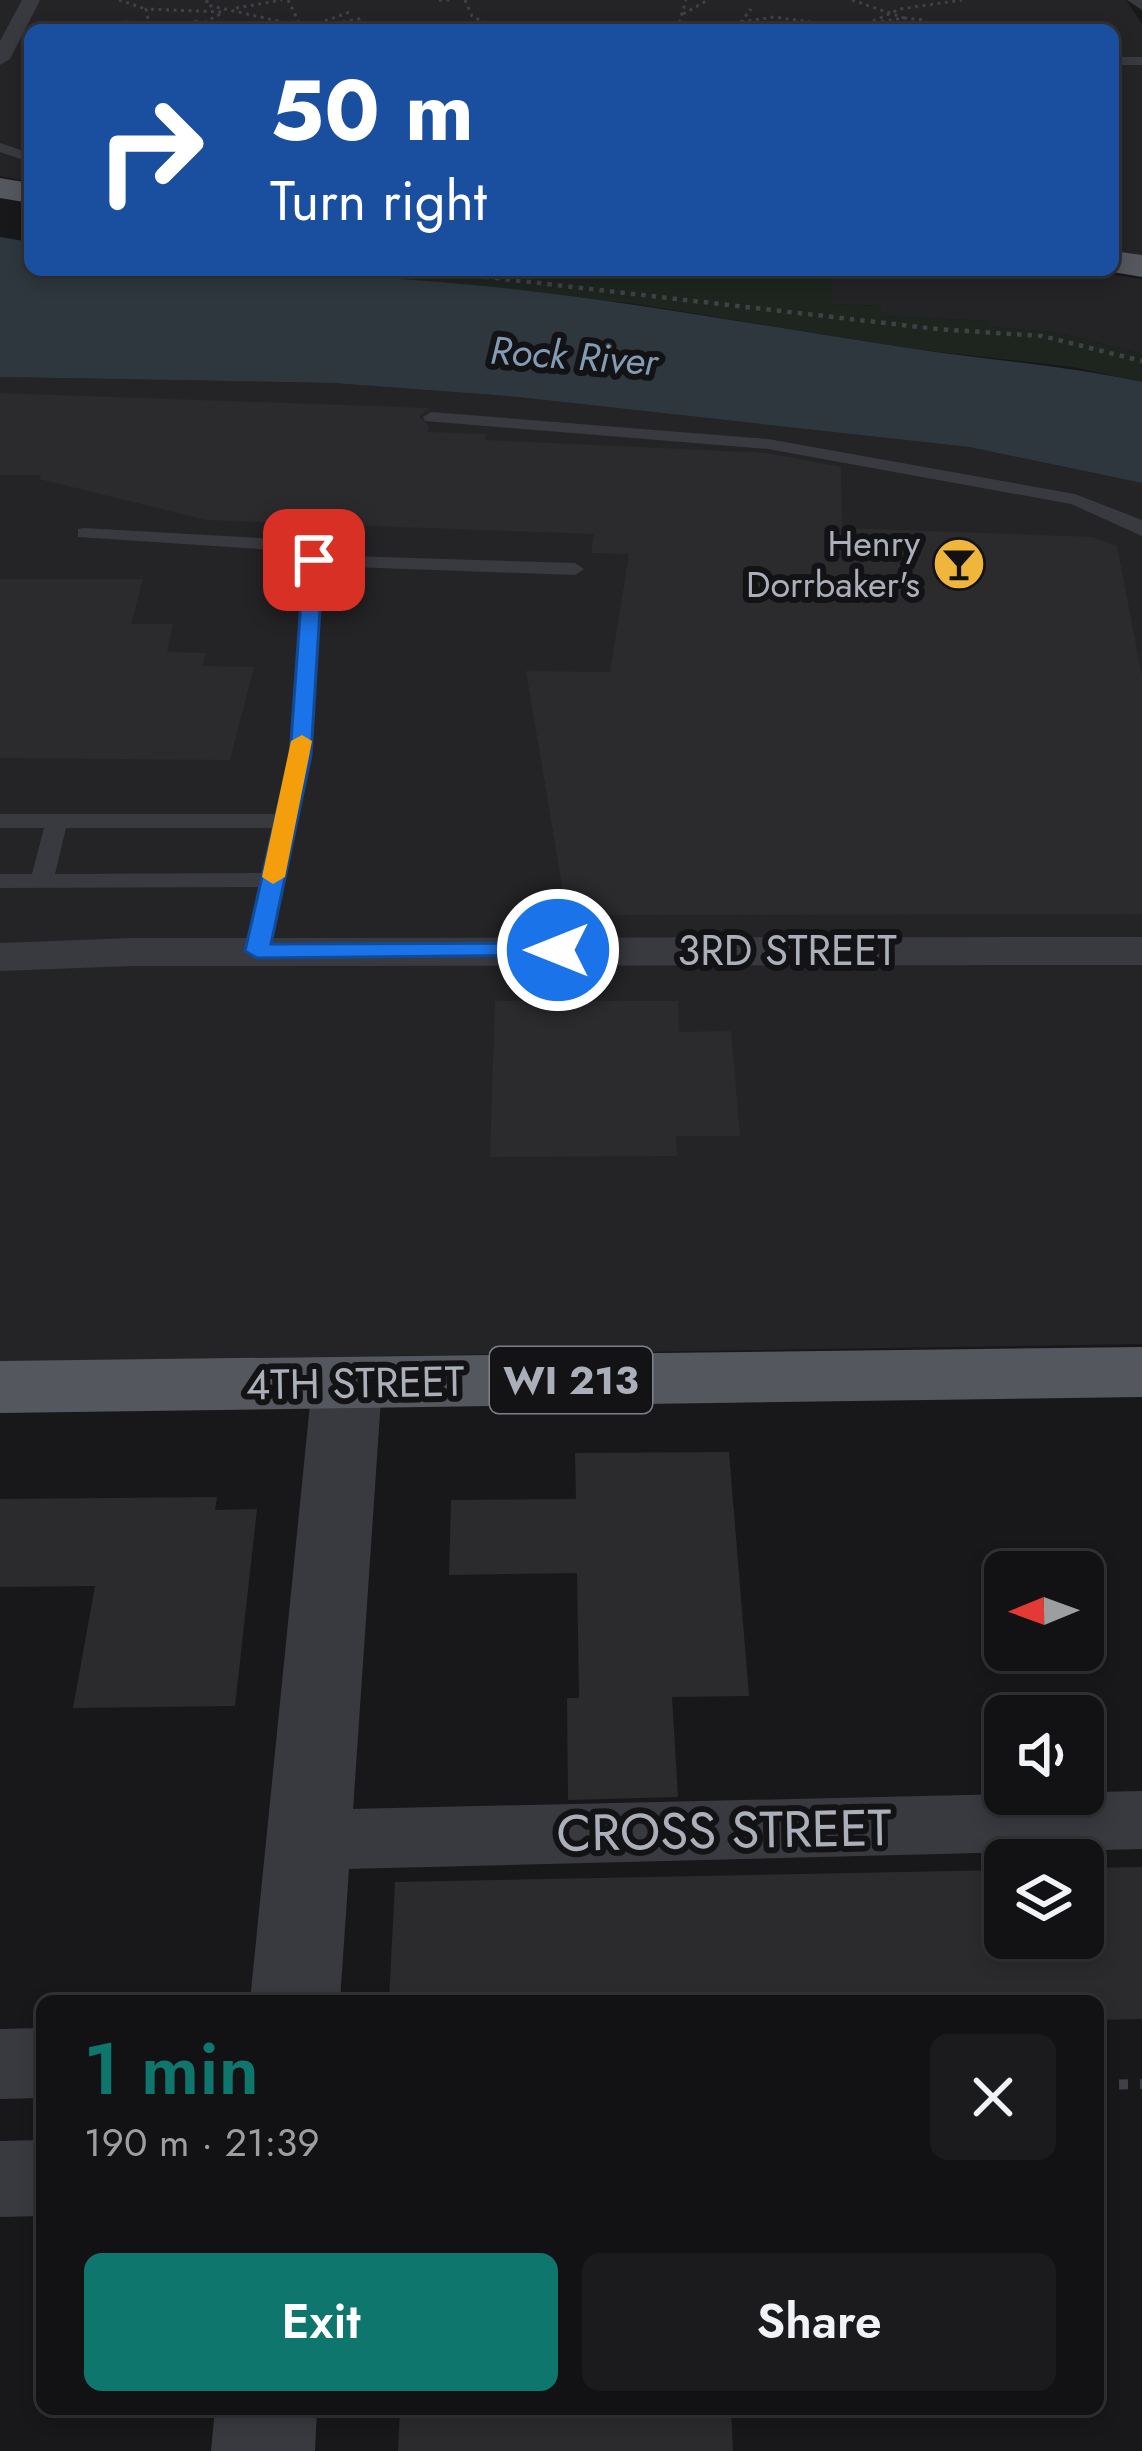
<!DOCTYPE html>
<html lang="en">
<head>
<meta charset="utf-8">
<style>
  body { margin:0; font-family:Jost,sans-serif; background:#1b1b1d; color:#f1f3f6; height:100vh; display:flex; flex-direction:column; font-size:45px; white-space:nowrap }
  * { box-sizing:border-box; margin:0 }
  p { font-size:39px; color:#9c9ea0 }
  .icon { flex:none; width:66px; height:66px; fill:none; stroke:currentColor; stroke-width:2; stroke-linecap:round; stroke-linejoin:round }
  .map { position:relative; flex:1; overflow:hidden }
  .details { position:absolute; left:36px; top:1995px; width:1068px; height:420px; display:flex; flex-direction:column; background:#121214; border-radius:18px; box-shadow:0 6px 18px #0003,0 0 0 3px #313234 }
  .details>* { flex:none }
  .hud { position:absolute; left:24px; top:24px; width:1095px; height:252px; border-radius:18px; box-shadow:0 6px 18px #0003,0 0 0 3px #313234; background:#1a4fa0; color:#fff; overflow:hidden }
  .needle { width:78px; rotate:269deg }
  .controls { position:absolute; left:984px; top:1551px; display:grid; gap:24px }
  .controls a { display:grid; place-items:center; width:120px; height:120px; border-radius:18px; background:#121214; box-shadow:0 6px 18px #0003,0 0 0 3px #313234; font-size:60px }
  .pin { position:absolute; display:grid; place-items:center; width:102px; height:102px; color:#fff; margin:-51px; border-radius:24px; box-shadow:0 6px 18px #0006 }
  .me { position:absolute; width:132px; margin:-66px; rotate:270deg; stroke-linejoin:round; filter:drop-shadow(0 0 9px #0008) }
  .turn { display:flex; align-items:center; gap:42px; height:252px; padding:0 48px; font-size:54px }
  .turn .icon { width:156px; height:156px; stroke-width:2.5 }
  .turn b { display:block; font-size:84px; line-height:102px }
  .round { display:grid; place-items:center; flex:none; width:126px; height:126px; border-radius:18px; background:#1b1b1d }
  .overview { display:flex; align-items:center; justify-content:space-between; height:204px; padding:0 48px }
  h1 { font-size:72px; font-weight:600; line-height:90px; color:#0f766e }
  .button { display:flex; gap:24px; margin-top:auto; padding:24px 48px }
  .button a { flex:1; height:138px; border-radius:18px; background:#0f766e; color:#fff; font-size:48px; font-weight:600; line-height:138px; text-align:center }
  .button a+a { background:#1b1b1d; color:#f1f3f6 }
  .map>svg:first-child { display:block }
</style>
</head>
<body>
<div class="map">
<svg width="1142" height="2451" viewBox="0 0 1142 2451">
  <rect width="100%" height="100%" fill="#18181a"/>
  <g fill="#242427">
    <polygon points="0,0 1126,0 1142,24 1142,257 1113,253 1113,30 30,30 30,182 0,176"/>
    <polygon points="832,270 1080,270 1142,279 1142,354 1054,332 987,327 989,321 880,316 881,306 830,304"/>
    <polygon points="0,377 333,383 507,396 969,447 1142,483 1142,1344 0,1362"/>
  </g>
  <polygon fill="#1e251f" points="274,270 832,270 831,304 881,306 881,316 990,321 989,327 1054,332 1142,354 1142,382 1073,367 913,349 629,303"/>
  <path fill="#2e373e" d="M0 237 30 242V270C191 270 351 271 512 289 645 304 776 328 908 348 986 360 1064 365 1142 382V483L969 447 507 396 333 383 0 377Z"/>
  <g fill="#2b2b2e">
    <polygon points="0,393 430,408 419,416 429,426 427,432 486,434 485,440 767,453 841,467 842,528 1092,537 1117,546 1142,676 1142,914 567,915 526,671 610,672 629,554 591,553 594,534 206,520 39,479 41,475 0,475"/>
    <polygon points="0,579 143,579 131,624 173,624 167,652 206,653 202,666 254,667 230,760 0,758"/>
    <polygon points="495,1001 678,1001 679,1032 731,1031 740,1136 676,1136 677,1156 490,1157"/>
    <polygon points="729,1452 749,1696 672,1697 678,1797 568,1800 567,1698 579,1698 577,1573 449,1575 451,1500 576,1499 575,1453"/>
    <polygon points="217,1497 215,1510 257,1509 235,1706 73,1708 95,1586 0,1587 0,1499"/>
    <polygon points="1142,1867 1142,2019 1098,2020 1098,2001 389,2001 395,1882 1005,1870 1005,1938 1083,1938 1083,1868"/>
    <polygon points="400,2409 731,2409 733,2451 398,2451"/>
  </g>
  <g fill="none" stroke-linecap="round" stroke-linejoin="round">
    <g stroke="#3f4146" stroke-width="3" stroke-dasharray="3 4.5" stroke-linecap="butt">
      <polyline points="119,0 146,9"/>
      <polyline points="207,0 207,5 318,30"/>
      <polyline points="288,0 300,25"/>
      <polyline points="439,0 452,0"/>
      <polyline points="465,0 472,16 500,30"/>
      <polyline points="852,0 904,18 878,22"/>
      <polyline points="236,8 282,0"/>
      <polyline points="683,14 708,0"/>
      <polyline points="904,18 925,20"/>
      <polyline points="325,21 352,11"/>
      <polyline points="125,22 149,23"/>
      <polyline points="741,22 774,17 824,24"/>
      <polyline points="313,27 365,18"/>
      <polyline points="157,30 149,23 146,9 221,12"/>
      <polyline points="158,30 198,21"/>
      <polyline points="191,30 222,13"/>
      <polyline points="677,30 686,0"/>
      <polyline points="742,30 741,22 751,9"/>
      <polyline points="791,30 871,22 900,9 962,0"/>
      <polyline points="425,270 469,275"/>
    </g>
    <polyline stroke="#3f4146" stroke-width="4.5" stroke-dasharray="4.5 6" stroke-linecap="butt" points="443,272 937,329 1042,336 1142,361"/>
    <polyline stroke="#3f4146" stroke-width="10" stroke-dasharray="9 12" stroke-linecap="butt" points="1098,2085 1142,2084"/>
    <g fill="#393a3f" fill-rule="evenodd">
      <rect x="1113" y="57" width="29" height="8"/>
      <polygon points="0,143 30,153 30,162 0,152"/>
      <polygon points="431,412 768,439 1075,494 1142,520 1142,536 1071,504 768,449 425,421 423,417"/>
      <path d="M84 528 294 540 318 555 575 563 584 569 575 575 323 566 311 755 269 951 257 958 245 951 260 887 0 888V874H32L44 828H0V814H276L289 755 305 562 289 551 78 537V529ZM66 828H273L263 873 55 874Z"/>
    </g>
    <polygon fill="#393a3f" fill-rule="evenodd" points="22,0 40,0 10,59 0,65 0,41"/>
    <g fill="#393a3f" fill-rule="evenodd">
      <polygon points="1142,937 1142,965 132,966 0,971 0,943 132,938"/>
      <polygon points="1142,1791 1142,1849 306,1870 281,1861 271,1840 281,1819 306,1810"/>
      <polygon points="42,2028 42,2098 0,2099 0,2029"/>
      <polygon points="42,2140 42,2216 0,2217 0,2141"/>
    </g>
    <g fill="#393a3f" fill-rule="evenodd">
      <polygon points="1127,0 1142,0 1142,10"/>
      <polygon points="347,1359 372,1366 382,1384 340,2001 250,2001 312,1384 322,1366"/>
      <polygon points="215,2409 317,2409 315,2451 211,2451"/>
    </g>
    <g fill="#55575e" fill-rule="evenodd">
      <polygon points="0,178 30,183 30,203 0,198"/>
      <polygon points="1113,251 1142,255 1142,277 1101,270 1113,270"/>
      <polygon points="1142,1347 1142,1397 0,1413 0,1361"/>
    </g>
  </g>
  <polygon fill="#1a73e8" stroke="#114b97" stroke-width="3" points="314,554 323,560 311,755 271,944 558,943 570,950 567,955 257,958 245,951 290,755 304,560"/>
  <polygon fill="#f59e0b" points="302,735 312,741 285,877 273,884 262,877 291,741"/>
  <defs>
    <g id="bar-disc" transform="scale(2.7)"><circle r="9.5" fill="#efb63b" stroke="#131315"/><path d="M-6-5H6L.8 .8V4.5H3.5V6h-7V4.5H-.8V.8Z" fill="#111"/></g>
  </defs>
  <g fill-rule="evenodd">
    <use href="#bar-disc" x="959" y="564"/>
  </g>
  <g text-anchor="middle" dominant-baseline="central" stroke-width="12" stroke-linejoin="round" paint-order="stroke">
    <g font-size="36" fill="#aaafb9" stroke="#131315" text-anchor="end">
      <text x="920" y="543">Henry<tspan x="920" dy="41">Dorrbaker's</tspan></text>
    </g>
    <g font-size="39" font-style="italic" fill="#829cb4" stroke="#131315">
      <text transform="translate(574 356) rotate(4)">Rock River</text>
    </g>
    <rect fill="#131315" stroke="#7d8088" stroke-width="3" x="490" y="1347" width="162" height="66" rx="9"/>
    <g font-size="39" font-weight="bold" fill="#aaafb9">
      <text x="571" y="1380">WI 213</text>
    </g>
    <g font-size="42" fill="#aaafb9" stroke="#131315">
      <text x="787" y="950">3RD STREET</text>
      <text transform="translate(355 1383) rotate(-1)">4TH STREET</text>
    </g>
    <g font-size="51" fill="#aaafb9" stroke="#131315">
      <text transform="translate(724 1830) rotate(-1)">CROSS STREET</text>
    </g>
  </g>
</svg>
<div class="controls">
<a><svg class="needle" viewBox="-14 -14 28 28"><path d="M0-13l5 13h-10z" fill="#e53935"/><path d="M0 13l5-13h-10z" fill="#9c9ea0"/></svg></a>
<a><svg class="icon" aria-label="sound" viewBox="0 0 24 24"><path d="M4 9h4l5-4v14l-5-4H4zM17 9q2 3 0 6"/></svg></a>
<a><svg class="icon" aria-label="layers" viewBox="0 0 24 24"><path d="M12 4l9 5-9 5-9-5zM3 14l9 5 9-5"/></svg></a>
</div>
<div class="pin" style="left:314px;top:560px;background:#d93025"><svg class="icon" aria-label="arrive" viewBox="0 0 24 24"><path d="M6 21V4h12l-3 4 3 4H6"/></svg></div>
<svg class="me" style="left:558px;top:950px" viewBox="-20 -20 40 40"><circle r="17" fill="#1a73e8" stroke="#fff" stroke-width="3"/><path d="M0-11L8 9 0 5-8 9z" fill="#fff"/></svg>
<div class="hud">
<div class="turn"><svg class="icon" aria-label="right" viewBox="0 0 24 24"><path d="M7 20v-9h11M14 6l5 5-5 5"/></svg><div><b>50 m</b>Turn right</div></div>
</div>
<section class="details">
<div class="overview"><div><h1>1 min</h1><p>190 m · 21:39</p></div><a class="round"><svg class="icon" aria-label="close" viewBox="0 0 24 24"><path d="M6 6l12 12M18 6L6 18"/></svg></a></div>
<div class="button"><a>Exit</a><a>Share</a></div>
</section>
</div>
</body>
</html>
